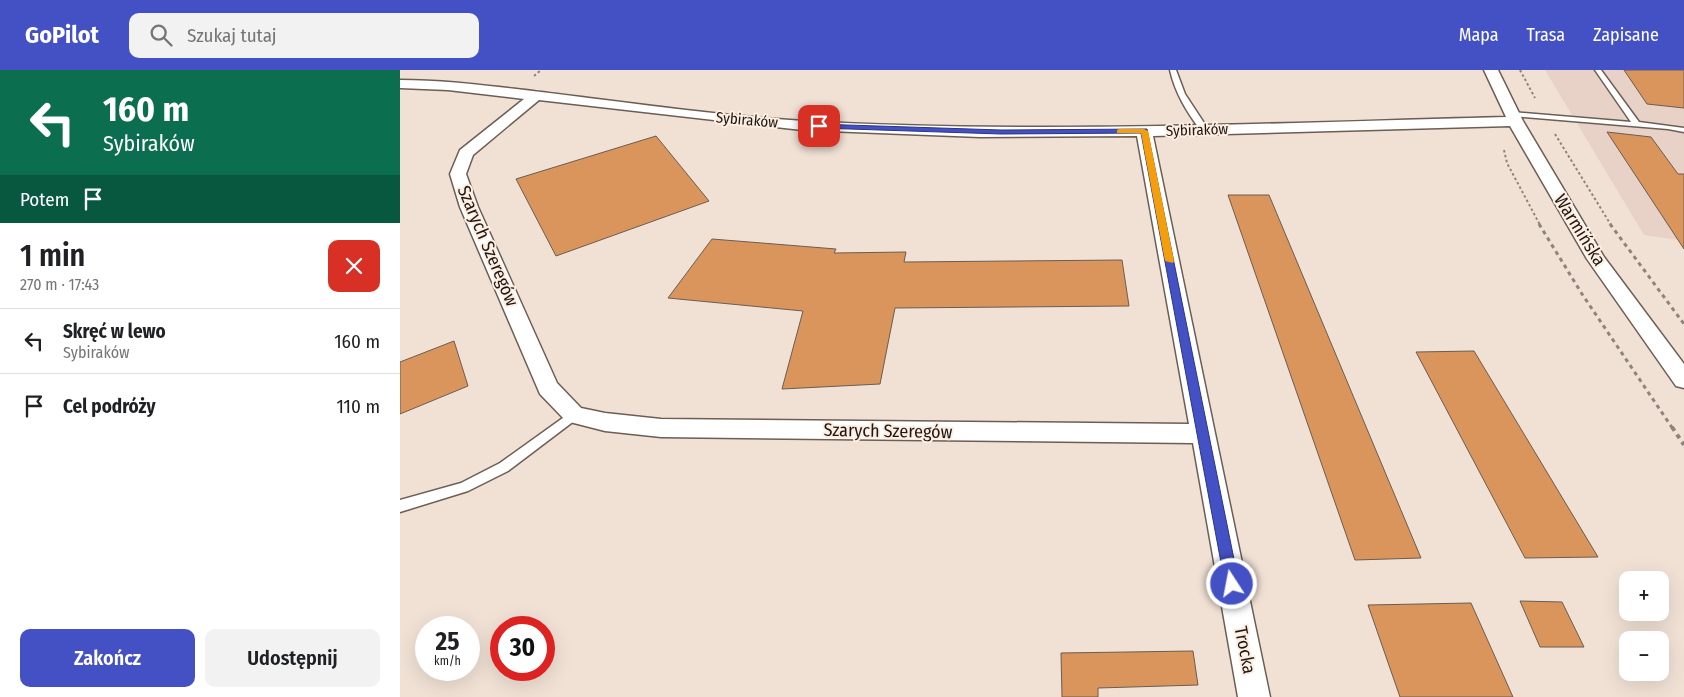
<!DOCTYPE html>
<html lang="pl">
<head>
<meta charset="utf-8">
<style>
  body { margin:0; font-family:"Fira Sans Condensed",sans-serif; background:#f2f2f2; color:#202124; height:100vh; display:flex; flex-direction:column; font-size:19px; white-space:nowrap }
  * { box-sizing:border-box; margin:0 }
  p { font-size:16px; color:#757577 }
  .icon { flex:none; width:28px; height:28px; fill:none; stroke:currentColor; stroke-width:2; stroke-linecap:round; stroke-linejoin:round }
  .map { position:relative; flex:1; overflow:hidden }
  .details { display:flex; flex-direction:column; background:#fff; width:400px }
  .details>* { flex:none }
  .hud { background:#0b6e4f; color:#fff; overflow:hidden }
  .controls { position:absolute; left:1219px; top:501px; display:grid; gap:10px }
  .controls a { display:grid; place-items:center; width:50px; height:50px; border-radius:10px; background:#fff; box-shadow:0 5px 20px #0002; font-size:25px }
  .speed { position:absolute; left:15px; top:546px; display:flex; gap:10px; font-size:25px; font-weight:700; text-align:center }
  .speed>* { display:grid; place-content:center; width:65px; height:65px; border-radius:50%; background:#fff; box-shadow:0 5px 20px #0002; line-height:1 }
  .speed small { font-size:12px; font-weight:400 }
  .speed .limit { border:8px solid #d22; background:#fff; color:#111 }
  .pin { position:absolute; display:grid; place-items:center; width:42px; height:42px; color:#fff; margin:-21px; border-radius:10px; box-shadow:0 2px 8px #0006 }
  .me { position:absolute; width:55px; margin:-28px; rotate:349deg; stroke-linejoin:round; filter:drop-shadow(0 0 4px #0008) }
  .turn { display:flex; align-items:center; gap:18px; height:105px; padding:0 20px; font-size:22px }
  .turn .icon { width:65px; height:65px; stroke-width:2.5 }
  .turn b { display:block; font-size:35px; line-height:42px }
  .then { display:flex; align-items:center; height:48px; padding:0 20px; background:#0003; gap:10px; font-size:19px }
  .round { display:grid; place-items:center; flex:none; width:52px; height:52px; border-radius:10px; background:#f2f2f2 }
  .head { display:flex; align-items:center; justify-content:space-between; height:85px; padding:0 20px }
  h1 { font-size:30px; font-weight:600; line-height:38px }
  .action { display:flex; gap:10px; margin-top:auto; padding:10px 20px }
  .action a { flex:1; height:58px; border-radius:10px; background:#4451c5; color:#fff; font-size:20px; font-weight:600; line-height:58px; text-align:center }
  .action a+a { background:#f2f2f2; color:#202124 }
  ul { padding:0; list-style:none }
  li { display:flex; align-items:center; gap:15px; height:65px; padding:0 20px; border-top:1px solid #e0e0e0 }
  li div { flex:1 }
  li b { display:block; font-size:19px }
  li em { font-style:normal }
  header { display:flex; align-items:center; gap:30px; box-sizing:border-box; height:70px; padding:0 25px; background:#4451c5; color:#fff }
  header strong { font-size:24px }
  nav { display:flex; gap:28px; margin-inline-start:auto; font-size:18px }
  .search { width:350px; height:45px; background:#f2f2f2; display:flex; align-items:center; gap:12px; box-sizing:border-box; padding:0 18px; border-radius:10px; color:#757577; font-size:19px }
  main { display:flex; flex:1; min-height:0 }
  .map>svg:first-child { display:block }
</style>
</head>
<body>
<header>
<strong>GoPilot</strong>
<div class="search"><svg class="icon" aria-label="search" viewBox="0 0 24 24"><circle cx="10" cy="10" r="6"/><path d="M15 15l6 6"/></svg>Szukaj tutaj</div>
<nav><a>Mapa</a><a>Trasa</a><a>Zapisane</a></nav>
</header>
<main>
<section class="details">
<div class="hud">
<div class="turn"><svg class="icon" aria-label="left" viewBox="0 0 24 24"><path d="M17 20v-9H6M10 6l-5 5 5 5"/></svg><div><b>160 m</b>Sybiraków</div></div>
<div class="then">Potem<svg class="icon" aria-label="arrive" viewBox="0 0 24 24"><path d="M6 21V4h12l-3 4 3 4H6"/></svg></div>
</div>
<div class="head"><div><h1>1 min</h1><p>270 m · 17:43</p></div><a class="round" style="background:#d93025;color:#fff"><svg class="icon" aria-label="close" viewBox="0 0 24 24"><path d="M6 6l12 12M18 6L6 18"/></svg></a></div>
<ul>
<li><svg class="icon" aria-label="left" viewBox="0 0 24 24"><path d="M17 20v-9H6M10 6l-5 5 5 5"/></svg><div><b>Skręć w lewo</b><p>Sybiraków</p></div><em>160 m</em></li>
<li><svg class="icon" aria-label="arrive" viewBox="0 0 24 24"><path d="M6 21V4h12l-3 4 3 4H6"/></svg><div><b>Cel podróży</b></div><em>110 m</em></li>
</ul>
<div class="action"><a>Zakończ</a><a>Udostępnij</a></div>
</section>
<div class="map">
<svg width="1284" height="627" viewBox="0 0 1284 627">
  <rect width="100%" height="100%" fill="#f1e1d5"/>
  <polygon fill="#e8d1c6" points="1145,0 1284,0 1284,171 1244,165"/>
  <g fill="#d9955c" stroke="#6a5d52">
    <polygon points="1224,0 1284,0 1284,38 1247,34"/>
    <polygon points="1207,62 1251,67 1278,104 1284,104 1284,179"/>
    <polygon points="256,66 309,131 156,186 116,109"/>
    <polygon points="828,125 869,125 1021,488 955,490"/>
    <polygon points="312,169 436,179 434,183 506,182 504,192 722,190 729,236 495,238 480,314 382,319 403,241 268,228"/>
    <polygon points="54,271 68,316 0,344 0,292"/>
    <polygon points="1074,281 1198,487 1125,488 1016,282"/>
    <polygon points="1120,531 1162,532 1184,577 1140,577"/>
    <polygon points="1071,533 1113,627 1000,627 968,535"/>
    <polygon points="793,581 798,615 698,618 698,627 662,627 661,583"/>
  </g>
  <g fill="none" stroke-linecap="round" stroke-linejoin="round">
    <g stroke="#6c5e54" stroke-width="3">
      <g id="service">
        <path d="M770 0H776L785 24 808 59 807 61H801C787 42 775 23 770 0Z"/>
        <polygon points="1195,0 1201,0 1239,52 1284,58 1284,62 1268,59 1112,46 1108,44 1112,42 1231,52"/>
        <polygon points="174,340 178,342 180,345 178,348 108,401 68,421 0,442 0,430 61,413 100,393"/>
      </g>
    </g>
    <g stroke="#6c5e54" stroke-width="3">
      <path id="minor" d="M1084 0H1098L1123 51 1204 187 1284 294V318L1276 316 1187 189 1110 56 753 66 870 627H838L793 373 261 367 205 361 166 351 140 324 60 137 50 104 60 80 124 29 48 20 0 18V10C45 10 89 16 133 21 223 32 314 45 404 51 638 64 872 53 1106 47ZM139 30 402 60 580 67 737 66 789 354 261 349 205 343 181 338 157 313 78 137 66 104 73 85Z"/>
    </g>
    <g stroke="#8f847b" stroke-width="2" stroke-dasharray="2.5 2.5" stroke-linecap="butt">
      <polyline points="1120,0 1135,28"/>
      <polyline points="134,6 141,0"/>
      <polyline points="1155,64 1211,155"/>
      <polyline points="1104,80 1107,93 1140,155"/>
    </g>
    <g stroke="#8f847b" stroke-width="3" stroke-dasharray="4 4" stroke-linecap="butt">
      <polyline points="1139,154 1182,224 1273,359"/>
      <polyline points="1210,154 1284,254"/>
    </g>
    <polyline stroke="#8f847b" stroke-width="4" stroke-dasharray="4.5 4.5" stroke-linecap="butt" points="1272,357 1284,375"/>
    <use href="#service" fill="#fff" fill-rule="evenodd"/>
    <use href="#minor" fill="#fff" fill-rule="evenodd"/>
  </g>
  <polygon fill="#4451c5" stroke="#2c3580" points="416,54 601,60 747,59 839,514 837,519 832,521 827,519 825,514 741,63 601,64 419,58 415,56"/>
  <polygon fill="#f59e0b" points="719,59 744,59 748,61 774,191 773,193 765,191 741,63 717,63 717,60"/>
  <g text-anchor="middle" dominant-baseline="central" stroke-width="4" stroke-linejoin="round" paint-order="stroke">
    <g font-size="15" fill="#1d1814" stroke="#feeee2">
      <text transform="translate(347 50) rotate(5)">Sybiraków</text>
      <text transform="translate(797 60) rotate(-2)">Sybiraków</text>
    </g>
    <g font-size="18" fill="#1d1814" stroke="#feeee2">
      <text transform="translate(1180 160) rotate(58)">Warmińska</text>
      <text transform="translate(88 176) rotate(67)">Szarych Szeregów</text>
      <text transform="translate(488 361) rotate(1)">Szarych Szeregów</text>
      <text transform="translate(845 580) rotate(79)">Trocka</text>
    </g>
  </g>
</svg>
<div class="controls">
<a>+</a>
<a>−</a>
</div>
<div class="speed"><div>25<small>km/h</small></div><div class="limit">30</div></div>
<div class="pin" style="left:419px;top:56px;background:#d93025"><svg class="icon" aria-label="arrive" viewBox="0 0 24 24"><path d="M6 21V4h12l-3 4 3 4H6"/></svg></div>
<svg class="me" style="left:832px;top:514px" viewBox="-20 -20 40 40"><circle r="17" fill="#4451c5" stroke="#fff" stroke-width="3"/><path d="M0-11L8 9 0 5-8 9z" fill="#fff"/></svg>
</div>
</main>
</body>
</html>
